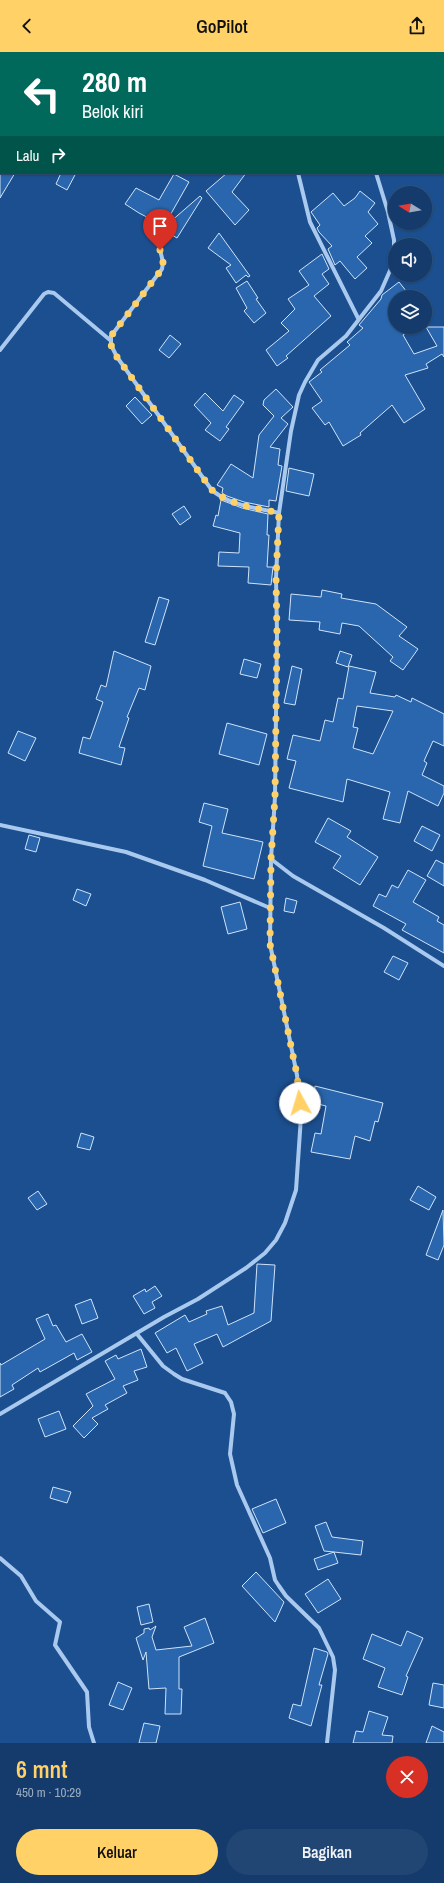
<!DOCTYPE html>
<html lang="id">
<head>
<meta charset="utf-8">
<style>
  body { margin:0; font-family:"Archivo Narrow",sans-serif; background:#214673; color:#f1f3f6; height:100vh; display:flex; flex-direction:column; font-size:15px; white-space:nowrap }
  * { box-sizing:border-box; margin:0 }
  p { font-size:13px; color:#9dadc1 }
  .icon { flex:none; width:22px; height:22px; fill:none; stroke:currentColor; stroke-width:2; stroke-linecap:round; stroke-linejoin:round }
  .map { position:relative; height:1691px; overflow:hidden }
  .drawer { display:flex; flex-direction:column; background:#143b6b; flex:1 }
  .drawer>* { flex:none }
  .top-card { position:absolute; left:0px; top:0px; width:444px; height:122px; box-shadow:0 1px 3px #0004,0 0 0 1px #33557e; background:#00695c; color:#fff; overflow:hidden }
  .needle { width:26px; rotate:281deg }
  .fabs { position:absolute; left:388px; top:134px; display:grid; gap:8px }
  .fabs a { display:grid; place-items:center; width:44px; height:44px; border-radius:50%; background:#143b6b; box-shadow:0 1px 3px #0004,0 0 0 1px #33557e; font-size:20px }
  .pin { position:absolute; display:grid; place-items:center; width:34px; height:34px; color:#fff; margin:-41px -17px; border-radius:50% 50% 50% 0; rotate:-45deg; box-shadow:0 0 4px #0007 }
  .pin .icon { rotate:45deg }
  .me { position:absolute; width:44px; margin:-22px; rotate:354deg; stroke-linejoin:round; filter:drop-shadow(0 0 3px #0008) }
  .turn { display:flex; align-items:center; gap:14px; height:84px; padding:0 16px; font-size:18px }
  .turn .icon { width:52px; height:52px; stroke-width:2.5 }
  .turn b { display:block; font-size:28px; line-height:34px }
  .then { display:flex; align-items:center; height:38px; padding:0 16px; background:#0003; gap:8px; font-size:15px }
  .round { display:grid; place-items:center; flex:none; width:42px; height:42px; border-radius:21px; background:#214673 }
  .head { display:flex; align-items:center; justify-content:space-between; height:68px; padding:0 16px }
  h1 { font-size:24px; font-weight:600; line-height:30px; color:#ffd166 }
  .cta { display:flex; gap:8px; margin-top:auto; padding:8px 16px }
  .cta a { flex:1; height:46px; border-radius:24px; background:#ffd166; color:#111; font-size:16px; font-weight:600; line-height:46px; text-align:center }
  .cta a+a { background:#214673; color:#f1f3f6 }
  header { display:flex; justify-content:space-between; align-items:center; height:52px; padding:0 16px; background:#ffd166; color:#111; font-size:18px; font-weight:600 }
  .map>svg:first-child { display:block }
</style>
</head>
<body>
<header><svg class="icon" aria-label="back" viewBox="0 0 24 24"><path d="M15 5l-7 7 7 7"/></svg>GoPilot<svg class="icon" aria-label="share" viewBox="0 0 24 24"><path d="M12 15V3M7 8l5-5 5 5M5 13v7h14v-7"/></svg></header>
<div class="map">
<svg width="444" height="1691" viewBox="0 0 444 1691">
  <rect width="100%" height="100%" fill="#1b4f8f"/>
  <g fill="#2a66ad" stroke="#cfe3fa" fill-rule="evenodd">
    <polygon points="0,121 15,121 0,146"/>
    <polygon points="61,121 76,121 67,138 56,132"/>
    <polygon points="227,121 246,121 232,140 249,158 235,173 206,139"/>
    <polygon points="174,122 189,130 164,174 139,161 125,152 136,136 159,148"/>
    <polygon points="360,139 375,151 368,160 378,172 365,184 372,191 357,205 367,216 355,227 340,209 335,213 328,197 332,194 319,180 317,176 320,173 311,160 333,141 344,154 355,146"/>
    <polygon points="200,144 202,146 177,186 162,177"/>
    <polygon points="219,181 250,224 248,225 246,223 236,231 226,216 231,213 208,196"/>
    <polygon points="322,202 329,217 322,222 329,232 314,244 331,264 286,304 288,306 277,314 266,298 289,279 281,271 295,257 288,247 309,233 299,219"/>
    <polygon points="247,229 258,246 256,247 266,261 254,271 244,259 247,256 236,236"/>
    <polygon points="399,230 411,245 395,245 395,275 414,275 403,283 414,302 437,294 426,275 444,275 444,305 442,302 426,312 428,316 405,323 425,357 404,371 392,353 360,381 361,383 343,394 329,370 325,373 312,356 322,349 309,330 322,320 320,318 350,293 347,290 363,276 359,273 381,247 382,243"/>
    <polygon points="170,283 181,292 169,306 159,298"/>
    <polygon points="276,337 293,355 281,366 288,372 270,395 280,397 278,413 282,414 276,449 269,448 269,455 244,450 227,444 222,441 223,436 217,433 231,412 253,426 259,383 274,364 263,353 264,348"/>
    <polygon points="205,341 223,359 234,343 244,350 226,375 229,377 220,389 205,378 211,371 194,353"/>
    <polygon points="135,345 152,363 142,372 126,354"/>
    <polygon points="289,416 314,422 309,444 286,439"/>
    <polygon points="221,448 242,456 268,462 267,483 269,483 267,515 273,515 271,533 248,531 249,515 218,514 219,500 239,501 240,481 213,474 216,463 218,464"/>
    <polygon points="184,454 191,465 180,473 172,462"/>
    <polygon points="322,538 342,542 341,546 376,552 407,575 399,584 418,597 403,618 390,609 393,605 359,574 342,571 340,582 319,578 320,570 289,568 291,542 321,545"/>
    <polygon points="159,545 169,548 155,593 145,590"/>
    <polygon points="114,599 151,614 145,638 139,636 127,665 129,666 119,695 125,696 121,713 79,701 83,685 90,687 103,650 96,647 101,633 106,635"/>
    <polygon points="340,599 352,603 348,615 336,611"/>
    <polygon points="244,607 261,612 257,626 240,622"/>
    <polygon points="292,614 302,617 295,653 284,651"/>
    <path d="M349 614 376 620 370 641 395 645 396 643 411 650 412 646 444 662V694L433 689 424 709 427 711 422 723 444 734V741L438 754 408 739 400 771 383 767 390 740 347 727 343 750 289 736 296 709 287 707 293 683 320 689 325 668 333 670 338 646 343 647ZM357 654 393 659 373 702 353 696 358 676 353 675Z"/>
    <polygon points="227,671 267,682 259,713 219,702"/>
    <polygon points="18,679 36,686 25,709 8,701"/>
    <polygon points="204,751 228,757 222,781 263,790 254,827 203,814 212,774 199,770"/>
    <polygon points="328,766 351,779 347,785 378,805 360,833 333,816 341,804 315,790"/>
    <polygon points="422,774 440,783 432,799 414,789"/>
    <polygon points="29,783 40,786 36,800 25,797"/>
    <polygon points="436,808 444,812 444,834 427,824"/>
    <polygon points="408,818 426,828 413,850 439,865 437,869 444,873 444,901 402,878 406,872 373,854 379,842 386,845 392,833 398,836"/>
    <polygon points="77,837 91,842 86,854 73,848"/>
    <polygon points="286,846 297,849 294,861 284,859"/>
    <polygon points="240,850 247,877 228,882 221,855"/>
    <polygon points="393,904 408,911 399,928 384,920"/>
    <polygon points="315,1034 383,1051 378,1070 375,1069 370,1089 355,1084 350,1107 311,1100 315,1081 321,1082 326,1054 314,1051"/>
    <polygon points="81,1081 94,1085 90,1098 77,1095"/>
    <polygon points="418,1134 436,1145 429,1158 410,1148"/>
    <polygon points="38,1139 47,1152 37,1158 28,1146"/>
    <polygon points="443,1158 444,1193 438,1208 426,1203"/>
    <polygon points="257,1212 275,1213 271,1269 223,1295 217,1282 194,1292 203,1311 187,1319 176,1296 167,1301 155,1281 185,1263 189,1270 207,1262 206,1259 222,1254 228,1273 254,1261"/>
    <polygon points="155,1234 162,1244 152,1250 155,1256 144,1262 133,1244 145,1237 146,1240"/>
    <polygon points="91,1247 98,1266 82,1272 75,1253"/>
    <polygon points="48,1262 53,1274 56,1273 66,1290 82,1282 92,1300 77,1308 74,1301 40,1320 38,1316 12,1333 14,1337 0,1345 0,1311 1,1313 45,1287 36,1267"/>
    <polygon points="141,1297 147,1315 134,1319 138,1328 123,1334 127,1341 105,1353 108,1357 92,1366 98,1372 84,1386 73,1374 93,1354 86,1342 115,1327 105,1309 116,1303 118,1307"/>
    <polygon points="59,1359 66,1377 45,1385 38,1367"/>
    <polygon points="53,1435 71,1440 67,1451 50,1446"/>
    <polygon points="276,1447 286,1471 263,1481 252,1457"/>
    <polygon points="326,1470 332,1485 363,1489 361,1503 334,1500 338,1511 318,1518 314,1507 334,1500 324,1499 315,1474"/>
    <polygon points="256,1520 284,1550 275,1570 242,1534"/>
    <polygon points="328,1527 341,1547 318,1561 305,1542"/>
    <polygon points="149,1552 153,1570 141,1573 137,1555"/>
    <polygon points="205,1566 214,1591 179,1605 179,1637 182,1637 181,1662 165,1662 166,1636 149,1637 146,1600 143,1608 136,1586 144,1581 144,1577 149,1576 150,1578 156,1574 152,1585 156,1598 192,1594 184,1575"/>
    <polygon points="407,1579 423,1586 406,1624 408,1625 402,1643 378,1635 385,1616 363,1607 372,1582 401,1594"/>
    <polygon points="314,1596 327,1600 328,1602 319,1633 322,1633 311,1674 289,1666 293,1652 301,1654"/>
    <polygon points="118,1630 132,1636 123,1658 109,1653"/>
    <polygon points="433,1631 444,1633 444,1656 429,1653"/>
    <polygon points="369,1659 388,1665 382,1683 393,1684 392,1691 353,1691 356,1679 363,1680"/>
    <polygon points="144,1671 160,1674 156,1691 139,1691"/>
    <polygon points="432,1674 444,1680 444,1691 426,1691"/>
  </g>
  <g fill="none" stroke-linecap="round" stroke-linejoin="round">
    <g stroke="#a9c9ee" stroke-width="4">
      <polyline points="257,0 257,1"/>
      <polyline points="325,0 325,1"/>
      <polyline points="298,121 310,170 358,266"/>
      <path d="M160 198 163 210 162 217 111 284V293L117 305 211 437C227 453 257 456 279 461"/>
      <polyline points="0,298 44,242 48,240 54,241 110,288"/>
      <polyline points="0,773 126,800 205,828 270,856"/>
      <polyline points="271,807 293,824 384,876 444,914"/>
      <polyline points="137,1282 163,1314 174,1322 182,1327 225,1341 231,1350 234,1362 230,1402 237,1433 270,1506 275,1528 279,1534 286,1544 319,1576 333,1605 335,1618 327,1691"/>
      <polyline points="0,1362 164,1265 198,1247 246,1216 265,1201 276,1188 285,1171 296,1138 301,1065 297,1023 270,892 271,807 275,745 277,582 276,526 279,461 291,379 299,343 305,330 318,308 346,284 381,239 392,214 394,201 394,188 388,160 376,121"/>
      <polyline points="0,1506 21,1524 36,1549 60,1570 55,1593 87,1640 89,1675 94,1691"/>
    </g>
  </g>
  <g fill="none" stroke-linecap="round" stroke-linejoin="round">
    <path stroke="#ffd166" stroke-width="7" stroke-dasharray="0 12.6" d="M160 198 163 210 162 217 111 284V293L117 305 211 437C228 453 257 456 279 461L276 526 277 582 275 745 271 807 270 892 297 1023 300 1051"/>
  </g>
</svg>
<div class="fabs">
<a><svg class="needle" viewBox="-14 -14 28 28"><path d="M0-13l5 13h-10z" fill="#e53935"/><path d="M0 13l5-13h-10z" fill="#9dadc1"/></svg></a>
<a><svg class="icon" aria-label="sound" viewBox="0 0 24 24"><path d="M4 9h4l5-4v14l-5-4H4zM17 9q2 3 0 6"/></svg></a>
<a><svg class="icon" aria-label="layers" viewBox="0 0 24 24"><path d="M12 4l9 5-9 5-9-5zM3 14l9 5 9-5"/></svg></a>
</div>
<div class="pin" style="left:160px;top:198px;background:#d93025"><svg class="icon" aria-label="arrive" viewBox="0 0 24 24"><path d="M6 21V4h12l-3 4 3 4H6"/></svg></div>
<svg class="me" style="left:300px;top:1051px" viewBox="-20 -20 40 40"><circle r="19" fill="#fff"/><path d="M0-13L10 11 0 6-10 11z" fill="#ffd166"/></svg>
<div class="top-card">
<div class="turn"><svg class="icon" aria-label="left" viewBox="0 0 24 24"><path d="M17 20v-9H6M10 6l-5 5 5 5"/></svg><div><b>280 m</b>Belok kiri</div></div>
<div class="then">Lalu<svg class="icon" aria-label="right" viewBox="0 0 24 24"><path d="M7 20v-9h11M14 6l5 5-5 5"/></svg></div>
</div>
</div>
<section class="drawer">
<div class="head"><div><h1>6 mnt</h1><p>450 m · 10:29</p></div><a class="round" style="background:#d93025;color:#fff"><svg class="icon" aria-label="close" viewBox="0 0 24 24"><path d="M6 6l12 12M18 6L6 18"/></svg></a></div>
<div class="cta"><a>Keluar</a><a>Bagikan</a></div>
</section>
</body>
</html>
